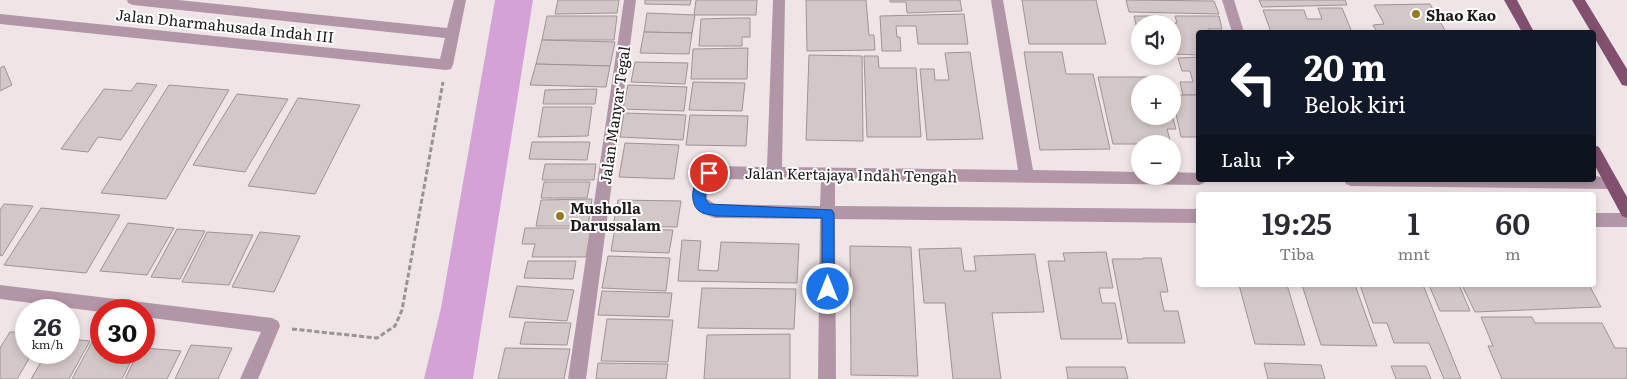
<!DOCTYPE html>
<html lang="id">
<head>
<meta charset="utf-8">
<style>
  body { margin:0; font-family:Literata,serif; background:#f2f2f3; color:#2b2b33; height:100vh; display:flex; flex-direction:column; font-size:19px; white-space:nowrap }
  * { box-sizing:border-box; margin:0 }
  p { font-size:16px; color:#7c7c81 }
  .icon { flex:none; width:28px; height:28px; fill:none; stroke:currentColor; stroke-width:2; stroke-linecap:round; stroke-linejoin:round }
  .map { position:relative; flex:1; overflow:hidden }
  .details { position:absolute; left:1196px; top:192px; width:400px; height:95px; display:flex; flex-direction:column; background:#fff; border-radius:5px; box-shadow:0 2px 8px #0003 }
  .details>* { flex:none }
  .hud { position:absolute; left:1196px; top:30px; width:400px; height:152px; border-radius:5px; box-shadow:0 2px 8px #0003; background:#111827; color:#fff; overflow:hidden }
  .buttons { position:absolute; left:1131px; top:15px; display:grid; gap:10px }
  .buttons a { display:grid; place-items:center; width:50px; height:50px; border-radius:50%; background:#fff; box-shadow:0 2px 8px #0003; font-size:25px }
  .speed { position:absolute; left:15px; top:299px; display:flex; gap:10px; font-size:25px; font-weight:700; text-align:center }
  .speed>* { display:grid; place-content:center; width:65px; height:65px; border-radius:50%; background:#fff; box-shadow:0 2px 8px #0003; line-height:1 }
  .speed small { font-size:12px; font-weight:400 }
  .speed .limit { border:8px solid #d22; background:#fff; color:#111 }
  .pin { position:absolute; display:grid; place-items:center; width:42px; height:42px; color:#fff; margin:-21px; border:2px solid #fff; border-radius:50%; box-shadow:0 1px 5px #0007 }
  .me { position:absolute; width:55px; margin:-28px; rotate:0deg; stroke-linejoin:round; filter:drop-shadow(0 0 4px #0008) }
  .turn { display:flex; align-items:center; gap:18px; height:105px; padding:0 25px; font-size:22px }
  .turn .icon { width:65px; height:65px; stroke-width:2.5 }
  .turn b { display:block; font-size:35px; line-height:42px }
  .then { display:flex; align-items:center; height:48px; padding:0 25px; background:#0003; gap:10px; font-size:19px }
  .eta { display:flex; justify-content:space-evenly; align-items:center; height:85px; text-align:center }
  .eta b { font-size:30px; font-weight:600; line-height:35px }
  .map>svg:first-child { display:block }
</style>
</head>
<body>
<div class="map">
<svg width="1627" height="379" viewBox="0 0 1627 379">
  <rect width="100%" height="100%" fill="#efe5e7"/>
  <polygon fill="#d5a2d7" points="495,0 533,0 473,379 424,379 441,308"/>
  <g fill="#d3c8c8" stroke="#9e9494">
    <polygon points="558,0 619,0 617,13 555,14"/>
    <polygon points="645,0 691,0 690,5 645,4"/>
    <polygon points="696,0 757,0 756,15 694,15"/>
    <polygon points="806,0 866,0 869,35 874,35 875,50 807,51"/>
    <polygon points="890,0 960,0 962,11 907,13 906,2 890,2"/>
    <polygon points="1022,0 1096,0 1106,44 1029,44"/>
    <polygon points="1126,0 1214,1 1219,14 1129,12"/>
    <polygon points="1259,0 1345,0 1347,5 1262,7"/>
    <polygon points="1430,4 1446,32 1377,32 1373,25 1384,24 1374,5"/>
    <polygon points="1318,8 1342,8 1352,32 1271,32 1263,10 1304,10 1307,19 1322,19"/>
    <polygon points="647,13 695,15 692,33 644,32"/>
    <polygon points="964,14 968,44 918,44 916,26 896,26 897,37 900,37 901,51 882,51 880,16"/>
    <polygon points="547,16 617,16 614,40 542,40"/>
    <polygon points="1134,16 1162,16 1164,23 1177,23 1175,16 1219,16 1222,29 1208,29 1209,32 1199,32 1199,55 1172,54 1172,24 1140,24 1140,41"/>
    <polygon points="737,18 750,18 750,37 742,37 742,46 699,46 701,19"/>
    <polygon points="644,32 692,33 689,54 640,53"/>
    <polygon points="542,40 615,42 610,66 536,64"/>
    <polygon points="748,48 747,79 691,79 693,49"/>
    <polygon points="970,52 983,139 927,140 920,69 934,69 935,80 949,80 945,53"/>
    <polygon points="1024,52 1062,52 1066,74 1093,74 1110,149 1040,150"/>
    <polygon points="809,55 862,56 863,141 806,140"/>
    <polygon points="864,56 878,56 879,68 916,68 921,137 867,137"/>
    <polygon points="1199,57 1199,95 1183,95 1180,82 1193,82 1190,71 1182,71 1178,58"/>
    <polygon points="635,62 688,63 685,84 631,82"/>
    <polygon points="536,64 610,66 606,87 530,85"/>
    <polygon points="4,66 12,85 0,91 0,68"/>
    <polygon points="1098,77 1162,77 1164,84 1140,84 1140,116 1172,115 1176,129 1167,129 1171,144 1113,144"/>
    <polygon points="693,82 745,83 742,111 689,110"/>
    <polygon points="137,83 157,85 121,140 98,137 88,152 61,149 104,89 131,91"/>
    <polygon points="169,85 229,90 166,199 101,193"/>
    <polygon points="628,85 687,87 684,111 623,109"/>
    <polygon points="597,89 595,104 543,104 545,90"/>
    <polygon points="237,94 288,99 245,172 193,165"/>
    <polygon points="1172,95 1199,95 1199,137 1181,137"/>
    <polygon points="298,98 360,105 315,194 248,186"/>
    <polygon points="543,107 592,107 588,136 538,137"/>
    <polygon points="624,113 686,115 683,140 620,137"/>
    <polygon points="690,115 748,116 746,146 686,145"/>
    <polygon points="532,142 590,142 587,160 529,159"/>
    <polygon points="625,143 679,145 674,179 619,177"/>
    <polygon points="545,164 596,164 594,180 542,180"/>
    <polygon points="544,182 590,182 587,198 541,198"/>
    <polygon points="592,199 588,226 536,226 541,200"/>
    <polygon points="618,200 681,201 677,227 613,226"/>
    <polygon points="4,204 33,206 2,256 0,255 0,210"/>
    <polygon points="41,208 120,215 86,273 4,265"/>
    <polygon points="128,223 174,228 147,275 100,271"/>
    <polygon points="525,228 591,228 586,257 532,257 535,244 522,244"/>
    <polygon points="615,228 673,230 669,253 611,251"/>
    <polygon points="177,229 205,231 180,279 151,277"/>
    <polygon points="207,232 253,235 229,285 182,282"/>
    <polygon points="260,232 300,236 274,292 232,287"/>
    <polygon points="682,240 701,241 698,270 718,271 721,242 799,244 797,283 678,281"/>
    <polygon points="850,246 911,247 918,376 851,375"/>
    <polygon points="961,248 964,271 976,271 974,256 1035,254 1044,312 992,313 1001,379 953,379 945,303 924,303 919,249"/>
    <polygon points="1106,252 1113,288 1099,288 1102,303 1115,303 1122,339 1061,339 1048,261 1065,261 1063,253"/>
    <polygon points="608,256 670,258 666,291 602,288"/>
    <polygon points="1143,258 1161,258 1168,292 1160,292 1164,311 1178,311 1185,343 1128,343 1112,259 1143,259"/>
    <polygon points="528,261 576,261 573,279 524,278"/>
    <polygon points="1239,285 1287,285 1305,345 1255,344"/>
    <polygon points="1302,285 1355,285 1377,346 1321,345"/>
    <polygon points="1360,285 1423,285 1461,379 1444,379 1429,343 1394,343 1387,323 1373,323"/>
    <polygon points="1429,285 1459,285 1470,311 1440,311"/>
    <polygon points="1462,285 1589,285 1601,307 1475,312"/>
    <polygon points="517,286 574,290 567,321 509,317"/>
    <polygon points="702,288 796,289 794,329 698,328"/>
    <polygon points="602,291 672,293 669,317 598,315"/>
    <polygon points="1481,317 1532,317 1535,323 1602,323 1615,348 1626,348 1627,349 1627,379 1502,379 1488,346 1493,346"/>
    <polygon points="607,319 673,320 668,362 601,361"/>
    <polygon points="525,322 571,323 567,345 520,344"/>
    <polygon points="10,332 26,333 26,352 33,352 17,379 0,379 0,348"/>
    <polygon points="790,334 790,379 704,379 707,335"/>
    <polygon points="69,339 90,341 69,379 31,379 47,352 69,352"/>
    <polygon points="93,340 101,341 101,352 135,353 122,379 72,379"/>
    <polygon points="191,345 232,348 218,379 175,379"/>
    <polygon points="144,348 181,351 167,379 125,379 138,352 144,352"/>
    <polygon points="505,348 570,349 564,379 498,379"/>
    <polygon points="598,363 668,364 666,379 596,379"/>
    <polygon points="1264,363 1321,365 1325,379 1268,379"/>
    <polygon points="1391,366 1426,366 1431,379 1396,379"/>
    <polygon points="1066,367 1125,367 1128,379 1068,379"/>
  </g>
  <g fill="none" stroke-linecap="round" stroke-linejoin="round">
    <polyline stroke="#9a9294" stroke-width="3" stroke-dasharray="5 2.5" stroke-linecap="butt" points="292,329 377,338 395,326 402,310 443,82"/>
    <g fill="#b295a6" fill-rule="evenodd">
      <polygon points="127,0 178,0 447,28 454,0 466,0 453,65 451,69 446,70 0,24 0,14 440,59 445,38 133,5 128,3"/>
      <polygon points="624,0 636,0 586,379 568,379"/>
      <path d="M773 0H785L782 167 1018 170 991 0H1003L1033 170 1140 172V176H1172V172L1199 173V180H1206L1204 183 1199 185 835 180V206L1199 209V223L835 219 836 379H818L820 219 715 218 703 214 696 208 692 195 695 179 704 169 717 166 767 167ZM713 179 821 180 820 206 715 204 707 199 709 182Z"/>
      <polygon points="1222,0 1234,0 1244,32 1232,32"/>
      <polygon points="1594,176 1617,179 1619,183 1617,187 1612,189 1351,186 1346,184 1344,180 1594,180"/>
      <rect x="1594" y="213" width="33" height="14"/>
      <polygon points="0,285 272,318 278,321 280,326 258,379 240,379 261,332 144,317 144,310 101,310 101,312 0,299"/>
    </g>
    <g fill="#82506e" fill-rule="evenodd">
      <polygon points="1504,0 1517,0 1534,32 1522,32"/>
      <polygon points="1572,0 1585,0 1627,69 1627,86 1622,85 1594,37 1594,32 1591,32"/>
      <polygon points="1594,145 1599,147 1627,197 1627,218 1622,216 1594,164"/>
    </g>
  </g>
  <path fill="#1a73e8" stroke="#114b97" d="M709 168 715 173 707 181 705 198 709 204 832 210 834 213V289L832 293 828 294 823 293 822 289V218L715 216C709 214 701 214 697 209 687 197 696 173 709 168Z"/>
  <g fill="#927a21" stroke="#fff" stroke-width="2">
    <circle cx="1416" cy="14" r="5"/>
    <circle cx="560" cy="216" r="5"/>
  </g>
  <g text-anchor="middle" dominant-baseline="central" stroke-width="4" stroke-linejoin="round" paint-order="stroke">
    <g font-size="15" font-weight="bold" fill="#1c1819" stroke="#fff" text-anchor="start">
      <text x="1426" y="14">Shao Kao</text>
      <text x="570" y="207">Musholla<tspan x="570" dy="17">Darussalam</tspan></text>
    </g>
    <g font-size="15" fill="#1c1819" stroke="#fff">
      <text transform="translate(225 25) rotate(6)">Jalan Dharmahusada Indah III</text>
      <text transform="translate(614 115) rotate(-82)">Jalan Manyar Tegal</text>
      <text transform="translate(851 174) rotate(1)">Jalan Kertajaya Indah Tengah</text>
    </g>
  </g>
</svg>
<div class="buttons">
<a><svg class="icon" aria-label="sound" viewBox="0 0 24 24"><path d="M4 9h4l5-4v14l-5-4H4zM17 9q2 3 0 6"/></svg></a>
<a>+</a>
<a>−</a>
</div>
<div class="speed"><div>26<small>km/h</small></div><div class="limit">30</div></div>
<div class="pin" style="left:709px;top:173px;background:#d93025"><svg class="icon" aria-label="arrive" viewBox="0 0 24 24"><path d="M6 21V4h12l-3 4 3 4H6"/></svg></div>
<svg class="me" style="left:828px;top:289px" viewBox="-20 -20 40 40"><circle r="17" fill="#1a73e8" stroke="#fff" stroke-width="3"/><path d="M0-11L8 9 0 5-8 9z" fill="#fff"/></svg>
<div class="hud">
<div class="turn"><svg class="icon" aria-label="left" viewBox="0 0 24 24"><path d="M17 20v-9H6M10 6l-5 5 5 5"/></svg><div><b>20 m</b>Belok kiri</div></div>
<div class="then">Lalu<svg class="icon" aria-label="right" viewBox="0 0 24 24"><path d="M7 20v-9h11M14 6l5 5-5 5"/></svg></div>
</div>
<section class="details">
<div class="eta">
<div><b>19:25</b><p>Tiba</p></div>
<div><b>1</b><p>mnt</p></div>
<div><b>60</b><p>m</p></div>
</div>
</section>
</div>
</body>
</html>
